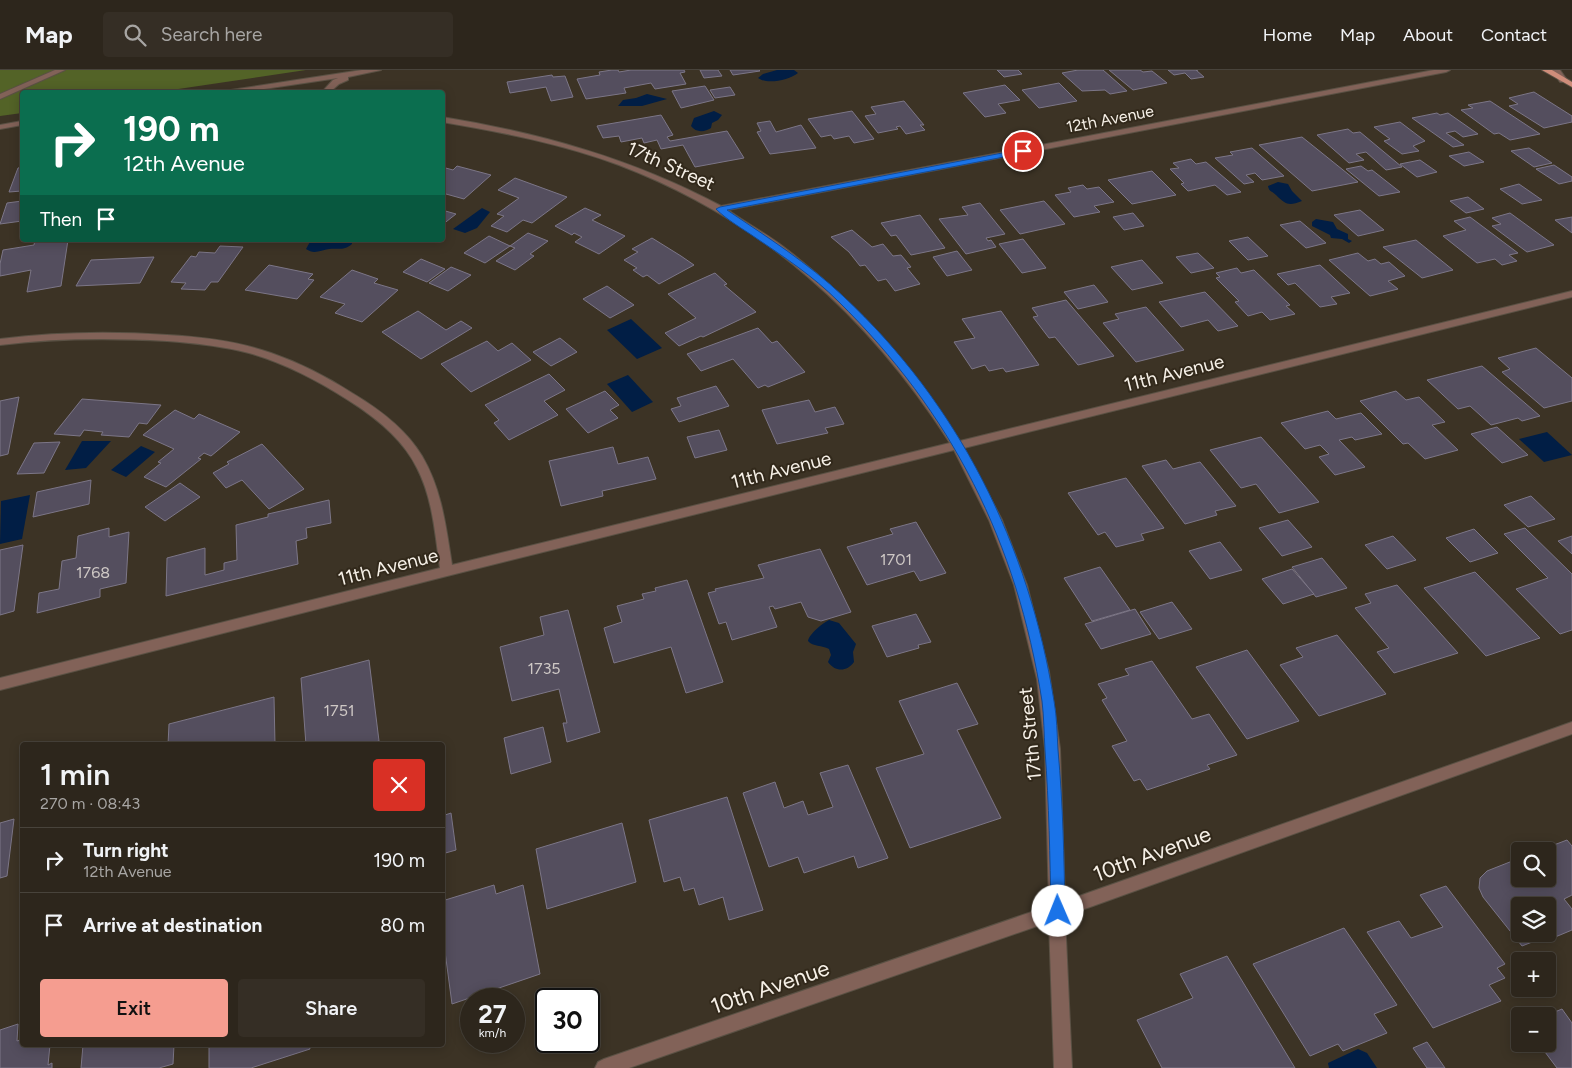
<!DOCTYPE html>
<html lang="en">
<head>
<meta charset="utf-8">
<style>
  body { margin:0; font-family:Figtree,sans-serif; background:#352e25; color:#f1f3f6; height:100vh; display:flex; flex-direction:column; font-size:19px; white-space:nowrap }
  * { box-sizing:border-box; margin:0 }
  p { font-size:16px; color:#a7a5a3 }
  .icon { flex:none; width:28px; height:28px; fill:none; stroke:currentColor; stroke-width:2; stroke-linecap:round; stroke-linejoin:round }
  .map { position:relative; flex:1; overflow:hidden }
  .side { position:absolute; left:20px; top:672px; width:425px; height:305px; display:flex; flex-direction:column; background:#2d261c; border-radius:5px; box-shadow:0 2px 12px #0003,0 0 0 1px #48433b }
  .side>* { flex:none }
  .top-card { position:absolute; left:20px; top:20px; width:425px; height:152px; border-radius:5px; box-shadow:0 2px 12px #0003,0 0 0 1px #48433b; background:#0b6e4f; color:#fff; overflow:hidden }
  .buttons { position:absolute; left:1511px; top:772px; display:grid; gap:10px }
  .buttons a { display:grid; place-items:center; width:45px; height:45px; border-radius:5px; background:#2d261c; box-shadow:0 2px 12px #0003,0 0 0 1px #48433b; font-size:25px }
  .speed { position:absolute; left:460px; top:918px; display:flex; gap:10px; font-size:25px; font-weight:700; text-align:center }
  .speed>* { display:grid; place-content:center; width:65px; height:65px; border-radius:50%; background:#2d261c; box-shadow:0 2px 12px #0003,0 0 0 1px #48433b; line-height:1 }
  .speed small { font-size:12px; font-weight:400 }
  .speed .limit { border:2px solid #111; border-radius:8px; background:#fff; color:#111 }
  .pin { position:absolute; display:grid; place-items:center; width:42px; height:42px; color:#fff; margin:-21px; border:2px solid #fff; border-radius:50%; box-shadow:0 1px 5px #0007 }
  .me { position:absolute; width:55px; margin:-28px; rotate:359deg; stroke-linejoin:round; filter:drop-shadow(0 0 4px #0008) }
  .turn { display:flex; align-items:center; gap:18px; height:105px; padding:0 20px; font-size:22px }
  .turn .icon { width:65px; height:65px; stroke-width:2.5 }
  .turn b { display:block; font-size:35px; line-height:42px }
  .then { display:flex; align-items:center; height:48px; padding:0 20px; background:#0003; gap:10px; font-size:19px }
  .round { display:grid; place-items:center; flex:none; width:52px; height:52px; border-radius:5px; background:#352e25 }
  .head { display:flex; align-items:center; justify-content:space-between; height:85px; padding:0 20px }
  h1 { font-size:30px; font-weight:600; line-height:38px }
  .button { display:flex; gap:10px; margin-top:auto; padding:10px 20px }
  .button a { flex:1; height:58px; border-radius:5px; background:#f59d90; color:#111; font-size:20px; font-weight:600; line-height:58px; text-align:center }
  .button a+a { background:#352e25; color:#f1f3f6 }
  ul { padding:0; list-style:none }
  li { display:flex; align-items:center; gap:15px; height:65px; padding:0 20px; border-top:1px solid #48433b }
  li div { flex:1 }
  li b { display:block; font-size:19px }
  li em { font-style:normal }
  header { display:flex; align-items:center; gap:30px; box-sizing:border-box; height:70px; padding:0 25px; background:#2d261c; border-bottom:1px solid #48433b }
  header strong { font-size:24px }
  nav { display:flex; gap:28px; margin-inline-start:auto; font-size:18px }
  .search { width:350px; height:45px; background:#352e25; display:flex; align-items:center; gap:12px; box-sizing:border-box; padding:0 18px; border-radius:5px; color:#a7a5a3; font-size:19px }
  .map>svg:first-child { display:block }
</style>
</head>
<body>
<header>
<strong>Map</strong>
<div class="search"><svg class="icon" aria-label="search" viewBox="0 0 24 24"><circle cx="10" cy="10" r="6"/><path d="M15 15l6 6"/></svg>Search here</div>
<nav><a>Home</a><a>Map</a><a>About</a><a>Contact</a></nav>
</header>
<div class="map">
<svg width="1572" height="998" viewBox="0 0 1572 998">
  <rect width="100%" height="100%" fill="#3c3325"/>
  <polygon fill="#536327" points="0,0 306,0 158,22 22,22 22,43 0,46"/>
  <g fill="#011e45">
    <path d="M777 0H794L798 3C789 10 767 15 758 8L763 4Z"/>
    <polygon points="647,24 667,29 642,36 618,36 623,30 636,28"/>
    <path d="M714 41 722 45 718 50 712 53 711 58C705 62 696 63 691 56L694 48Z"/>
    <path d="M1278 112 1288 114 1292 121 1302 131C1289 136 1286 135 1276 125 1272 121 1269 122 1268 116Z"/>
    <polygon points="482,138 490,142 477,158 465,163 453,159"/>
    <polygon points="1316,149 1333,152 1337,159 1348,164 1348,169 1352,171 1349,173 1342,169 1331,168 1330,165 1312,156 1312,152"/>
    <path d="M311 170H352V174C344 181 338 178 329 179 321 180 314 185 306 179Z"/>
    <polygon points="631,249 662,278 637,289 607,260"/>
    <polygon points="628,305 653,332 632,342 607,314"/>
    <polygon points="1547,362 1572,385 1544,392 1519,369"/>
    <polygon points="82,371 111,371 86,398 65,400"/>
    <polygon points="141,376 155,382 126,407 111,400"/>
    <polygon points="30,425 22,469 0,474 1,431"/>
    <path d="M829 550 839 553 856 574 853 582 854 592C847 602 835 602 828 592L831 585 829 579C822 575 813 577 808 571 809 564 823 553 829 550Z"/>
    <polygon points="1358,979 1367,983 1377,998 1329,998 1328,993"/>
  </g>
  <g fill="#544e5e" stroke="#7c7687" fill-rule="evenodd">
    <polygon points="612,0 618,0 619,2 631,0 684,0 685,2 680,3 686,14 655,19 651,13 624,18 626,23 586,29 577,9 600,5 599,2"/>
    <polygon points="700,0 718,0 722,6 704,8"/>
    <polygon points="730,0 759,0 760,1 733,5"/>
    <polygon points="997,0 1018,0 1022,4 1004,7"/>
    <polygon points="1078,0 1103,0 1127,21 1110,24 1105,20 1082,21 1062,3"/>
    <polygon points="1109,0 1140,0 1143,2 1152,1 1167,13 1133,20"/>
    <polygon points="1168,0 1198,0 1196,0 1204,7 1191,9 1185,3 1174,5"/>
    <polygon points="552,5 553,7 565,6 573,27 551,31 546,17 510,23 507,12"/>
    <polygon points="1059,13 1077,31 1039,38 1022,20"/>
    <polygon points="1005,15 1020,30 998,34 1006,43 985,47 963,23"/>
    <polygon points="705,16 714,30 681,38 672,21"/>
    <polygon points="730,17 735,25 715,28 710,20"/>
    <polygon points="1534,22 1572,46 1572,52 1544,58 1509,36 1518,34 1509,28"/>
    <polygon points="904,31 924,55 920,55 925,60 906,64 900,56 896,57 898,59 878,63 865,46 876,44 871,37"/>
    <polygon points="1490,31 1540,64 1510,70 1499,63 1494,64 1461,40 1473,38 1468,35"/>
    <polygon points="852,41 874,69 854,73 849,66 834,69 831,65 821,67 808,49"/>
    <polygon points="1437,43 1440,45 1448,43 1478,64 1463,67 1455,61 1446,63 1464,75 1453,77 1412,48"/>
    <polygon points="661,45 673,65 667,67 670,71 727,61 744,88 695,97 683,75 661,79 657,70 644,73 642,68 621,72 619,66 603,68 597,56"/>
    <polygon points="770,51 776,62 801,55 816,78 770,84 757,62 761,61 757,53"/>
    <polygon points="1400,52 1425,71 1413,76 1419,81 1402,84 1384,71 1390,69 1374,57"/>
    <polygon points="1348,59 1353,63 1360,62 1402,97 1386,100 1366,82 1356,84 1364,90 1349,93 1317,65"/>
    <polygon points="1302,67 1358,112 1312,121 1259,75"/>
    <polygon points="1252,78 1284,106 1262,110 1255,103 1246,105 1254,112 1244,114 1215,88 1233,85 1230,82"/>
    <polygon points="1529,78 1552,93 1534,97 1511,81"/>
    <polygon points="1469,82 1484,92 1464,96 1449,86"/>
    <polygon points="1191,89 1196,94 1206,92 1241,122 1227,125 1215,115 1188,121 1181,114 1184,113 1170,99 1179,98 1173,93"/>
    <polygon points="1420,90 1437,102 1417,107 1400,94"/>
    <polygon points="1554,95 1572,107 1572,111 1559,114 1536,99"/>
    <polygon points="457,96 491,105 464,129 446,124 442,128 442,97 453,100"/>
    <polygon points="1361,96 1368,101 1372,100 1400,122 1379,126 1346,99"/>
    <polygon points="22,97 22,121 9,122 18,98"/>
    <polygon points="1152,101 1176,125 1132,134 1108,110"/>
    <polygon points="515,108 567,127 532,153 523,150 507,162 491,156 504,146 497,144 519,128 498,120"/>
    <polygon points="1519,114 1542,130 1522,134 1500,119"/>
    <polygon points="1083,115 1087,119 1099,117 1114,132 1094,136 1100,142 1074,147 1055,125 1071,122 1068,118"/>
    <polygon points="1468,127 1484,139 1466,143 1450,131"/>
    <polygon points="22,131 22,151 0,154 7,133"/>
    <polygon points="1044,131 1065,154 1020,164 1000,140"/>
    <polygon points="980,133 1005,164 986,168 988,171 991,170 996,177 966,184 939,149 968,145 962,137"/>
    <polygon points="585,138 601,145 592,150 625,166 599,184 575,172 582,167 574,163 572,165 555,156"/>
    <polygon points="442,140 456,144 442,155"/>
    <polygon points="1360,140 1384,160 1358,166 1334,145"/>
    <polygon points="1133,143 1144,156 1124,160 1113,147"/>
    <polygon points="1510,143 1554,175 1527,182 1492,156 1501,154 1492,148"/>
    <polygon points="920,145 945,178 911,185 896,165 891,166 881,153"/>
    <polygon points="1470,147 1518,183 1509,185 1517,191 1502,195 1495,189 1477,193 1443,166 1466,160 1454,151"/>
    <polygon points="1572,147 1572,163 1555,150"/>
    <polygon points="1300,151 1326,173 1306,178 1280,155"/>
    <polygon points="852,160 872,177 883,174 893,186 901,185 911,197 907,198 920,214 895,221 886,209 878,211 865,195 860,196 849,182 831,167"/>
    <polygon points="528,163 548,171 530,184 534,186 515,200 496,191 515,178 510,176"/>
    <polygon points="489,166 510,176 485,193 464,183"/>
    <polygon points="1248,167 1268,186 1248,190 1229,171"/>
    <polygon points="652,168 681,186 694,195 659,214 647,205 643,207 633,200 637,198 624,190 638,182 632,179"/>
    <polygon points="1023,169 1046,198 1022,203 999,174"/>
    <polygon points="35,170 68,170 61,216 27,222 31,200 0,206 0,194 3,180 34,175"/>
    <polygon points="1416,170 1453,200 1422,208 1383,177"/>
    <polygon points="220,176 243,177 218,212 211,212 205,220 181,219 186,213 171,212 191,186 196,187 199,182 215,183"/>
    <polygon points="957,181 972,200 947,206 933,187"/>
    <polygon points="1198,183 1214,198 1191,203 1176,187"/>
    <polygon points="1358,183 1368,191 1375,189 1381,194 1389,192 1405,206 1388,211 1398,219 1370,226 1329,190"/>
    <polygon points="154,187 140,213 76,216 91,190"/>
    <polygon points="421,189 445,199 427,212 403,202"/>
    <polygon points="1142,190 1163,213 1132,220 1111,197"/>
    <polygon points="269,195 313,204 308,209 314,210 297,229 245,220"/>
    <polygon points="1320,195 1350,223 1331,227 1337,234 1320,237 1295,213 1288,215 1277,204"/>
    <polygon points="451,197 471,205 448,221 429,213"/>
    <polygon points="1237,198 1241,203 1254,200 1290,235 1286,236 1295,244 1270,250 1262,242 1248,246 1235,232 1239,231 1216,208 1220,207 1216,203"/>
    <polygon points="352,200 378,209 374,213 398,220 362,252 335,243 345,234 320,227"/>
    <polygon points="715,203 727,214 724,215 756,242 703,267 701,266 679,276 665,263 696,248 668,224"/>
    <polygon points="1094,215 1108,232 1078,239 1064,222"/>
    <polygon points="607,216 634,235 610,248 583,229"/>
    <polygon points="1205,222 1238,256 1218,261 1208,250 1181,257 1159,232"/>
    <polygon points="1066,230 1114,286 1078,295 1055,267 1049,268 1033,247 1038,246 1032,238"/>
    <polygon points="1146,237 1184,280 1136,292 1103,253 1119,249 1115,244"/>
    <polygon points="418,241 446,260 461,251 472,258 421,289 382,262"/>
    <polygon points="1001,241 1039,295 1006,302 1003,298 989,301 985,295 972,299 954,272 975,268 962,249"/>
    <polygon points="758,258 772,273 777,271 805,302 768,317 765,315 758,318 733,289 701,301 687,284"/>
    <polygon points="560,268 577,282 551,296 533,282"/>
    <polygon points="487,271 498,281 512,273 531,290 471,322 441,294"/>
    <polygon points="1536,278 1572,308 1572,331 1544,338 1502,302 1510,299 1498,288"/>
    <polygon points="1482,296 1540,346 1522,351 1518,348 1491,355 1470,336 1458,339 1427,310"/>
    <polygon points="549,304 565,320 544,331 558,345 509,370 494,353 499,350 485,335"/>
    <polygon points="716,316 729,336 679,352 671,339 681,336 677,328"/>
    <polygon points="605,321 619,335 610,340 618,348 588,363 566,339"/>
    <polygon points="1396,321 1406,330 1419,327 1445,352 1432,355 1458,380 1425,389 1408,373 1403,374 1360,331"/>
    <polygon points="19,327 8,384 0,386 0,331"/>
    <polygon points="82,329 161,335 147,354 139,353 129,367 101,365 103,362 84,360 80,366 54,364"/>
    <polygon points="809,330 815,342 835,337 844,354 825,358 828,363 777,374 762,340"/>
    <polygon points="175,340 194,349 199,344 240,362 211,386 204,383 198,388 201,389 166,417 144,407 161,393 158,392 174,379 143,365"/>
    <polygon points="1328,341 1336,349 1361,343 1382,364 1355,370 1352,367 1339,370 1365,397 1335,405 1319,387 1329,384 1320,375 1305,379 1281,353"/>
    <polygon points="1497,357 1528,385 1502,393 1471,364"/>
    <polygon points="719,360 727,380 695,388 687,367"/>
    <polygon points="1261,367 1319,432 1279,443 1256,414 1241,418 1210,380"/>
    <polygon points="60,372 44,403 17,404 34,373"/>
    <polygon points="262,374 304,419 269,439 242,410 226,418 213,403 229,394 227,392"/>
    <polygon points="613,377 618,394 648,387 656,409 602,421 603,426 561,436 549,391"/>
    <polygon points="1166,390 1173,399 1200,392 1236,436 1215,441 1217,445 1185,454 1142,396"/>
    <polygon points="1126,408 1164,458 1141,464 1144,470 1116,477 1105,462 1098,465 1068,423"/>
    <polygon points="91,410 89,434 33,447 37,422"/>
    <polygon points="180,413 200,427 165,451 145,437"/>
    <polygon points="1531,426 1555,449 1528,457 1504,435"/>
    <polygon points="329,430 331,453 306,458 307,468 296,471 298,494 166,526 167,488 205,478 205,505 224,500 224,493 237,490 236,455 268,447 268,444"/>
    <polygon points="1288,450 1312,477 1282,486 1259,458"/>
    <polygon points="916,452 946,503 920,511 914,501 867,515 847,477 893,464 890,459"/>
    <polygon points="109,458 109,467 129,462 126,513 100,519 100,527 37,543 39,523 59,519 62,491 76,488 78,466"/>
    <polygon points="1525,458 1572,504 1572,560 1560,564 1516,519 1548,508 1504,464"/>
    <polygon points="1474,459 1498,483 1470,492 1446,468"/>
    <polygon points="1393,466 1416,490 1387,499 1365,475"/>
    <polygon points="1572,466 1572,484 1558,471"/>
    <polygon points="1220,472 1242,500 1210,509 1189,481"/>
    <polygon points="23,475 14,541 0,545 0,480"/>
    <polygon points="820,479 851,542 821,551 808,547 801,532 775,539 773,536 769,537 777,557 732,570 726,552 719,554 708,523 716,521 715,519 764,508 758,495"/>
    <polygon points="1322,488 1347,518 1316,527 1292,497"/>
    <polygon points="1100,497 1130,540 1092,551 1064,508"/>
    <polygon points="1292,499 1314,524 1283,534 1262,509"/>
    <polygon points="1475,502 1540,568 1486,586 1424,518"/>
    <polygon points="687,510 723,612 686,623 671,577 614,593 604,558 622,552 617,536 644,529 642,524 656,521 655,518"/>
    <polygon points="1397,515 1458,583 1394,603 1377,582 1389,578 1355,538 1371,533 1365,524"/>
    <polygon points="1172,532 1192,559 1159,569 1140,542"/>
    <polygon points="1135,539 1151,564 1101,579 1085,554"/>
    <polygon points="568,540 600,662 567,672 563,653 567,653 559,619 512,631 500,577 544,565 540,547"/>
    <polygon points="916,544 931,572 918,575 919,578 887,587 872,556"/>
    <polygon points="1337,565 1386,624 1319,646 1280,595 1303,587 1296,578"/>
    <polygon points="1247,580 1299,651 1247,669 1196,597"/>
    <polygon points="369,590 379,671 371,673 372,675 306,675 301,608"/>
    <polygon points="1152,591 1192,649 1209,644 1237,685 1207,695 1210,699 1147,720 1140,709 1134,711 1112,676 1127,671 1102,630 1107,628 1098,614 1129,605 1125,599"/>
    <polygon points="957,613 978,654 957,660 1001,748 910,778 876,698 924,684 899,631"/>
    <polygon points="274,627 275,675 168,675 169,654"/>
    <polygon points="543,657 551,692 511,704 504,668"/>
    <polygon points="848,695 888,788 858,798 854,786 804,803 798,787 769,797 743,723 775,712 784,738 803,731 808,745 833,737 820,703"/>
    <polygon points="727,727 763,840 729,850 723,827 699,835 694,818 684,821 680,807 664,812 649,750"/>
    <polygon points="451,743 456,780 442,784 442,746"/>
    <polygon points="14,749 7,806 0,808 0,753"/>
    <polygon points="622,753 636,812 547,839 536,779"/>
    <path d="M1567 770 1572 776V825L1564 829 1572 839V860L1548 870 1545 867 1522 876 1483 827 1479 818 1480 808 1487 801 1520 788V809H1548V781H1538ZM1520 836H1548V864H1520Z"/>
    <polygon points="494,815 496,824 523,815 540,904 452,934 442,859 442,831"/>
    <polygon points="1446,816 1505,894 1497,898 1505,908 1489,915 1501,931 1433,958 1367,862 1399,851 1411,868 1443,857 1420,825"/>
    <polygon points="1344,858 1397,935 1374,944 1387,963 1343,981 1338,974 1310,986 1253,894"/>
    <polygon points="1227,886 1295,998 1162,998 1137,950 1193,928 1180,904"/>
    <polygon points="1562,939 1572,953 1572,998 1557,998 1539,974 1548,974 1548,946 1545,946"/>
    <polygon points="18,954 17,971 22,969 22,975 50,975 48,995 52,993 52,998 0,998 0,960"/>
    <polygon points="1427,972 1445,998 1427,998 1413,978"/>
    <polygon points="83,975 174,975 173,994 159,998 81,998"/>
    <polygon points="209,975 309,975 310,979 251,998 209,998"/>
  </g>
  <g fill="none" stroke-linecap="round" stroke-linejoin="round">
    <g stroke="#5a5144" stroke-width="2">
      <g id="minor">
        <polygon points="55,0 65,0 0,29 0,24"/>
        <polygon points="362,0 381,0 348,7 348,10 339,14 330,22 322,22 333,10 338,8 243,22 227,22 231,20"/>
        <path d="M1434 0H1450L1446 2 728 140C746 153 767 164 785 178 858 234 910 294 960 371L1572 221V227L964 378 1002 450 1027 515 1049 602 1060 679 1065 831 1572 652V664L1065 846 1072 998H1054L1049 852 629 998H595L598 992 604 989 1049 836 1045 679 1037 609 1014 515 989 450 954 380 447 506 0 620V608L440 498C435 464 433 429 417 398 403 369 375 347 348 330 317 310 284 293 249 283 222 276 194 273 167 271 110 268 56 268 0 275V269C56 262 110 261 167 265 202 267 237 271 271 283 300 293 327 307 352 323 379 339 406 359 422 386 442 420 446 457 452 495L950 373C868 245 763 150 619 95 562 74 502 62 442 52V47C540 63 633 89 721 136Z"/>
        <polygon points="1552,0 1560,0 1567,10 1566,12 1560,12"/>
        <polygon points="22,51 22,55 0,59 0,55"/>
      </g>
    </g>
    <g stroke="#5a5144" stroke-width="2">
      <polygon id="major" points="1542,0 1552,0 1572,12 1572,17"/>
    </g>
    <use href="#minor" fill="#826258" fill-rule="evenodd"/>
    <use href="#major" fill="#cf8d7a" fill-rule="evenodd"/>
  </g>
  <path fill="#1a73e8" stroke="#114b97" d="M1023 79 1027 81 1025 83 727 140C767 167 808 193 843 226 959 334 1029 475 1054 631 1057 647 1057 664 1058 680 1063 734 1064 787 1065 841L1063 846 1058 848 1053 846 1051 841C1050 787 1049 734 1045 680 1044 664 1044 647 1042 631 1017 472 952 343 838 231 813 206 784 187 756 168 743 159 727 150 716 139L720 137Z"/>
  <g text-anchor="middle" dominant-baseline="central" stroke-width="4" stroke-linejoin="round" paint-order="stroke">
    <g font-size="16" fill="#f6f0e7" stroke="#32291b">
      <text transform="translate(1110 49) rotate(-11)">12th Avenue</text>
    </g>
    <g font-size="16" fill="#cec8c5">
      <text x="896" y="489">1701</text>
      <text x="93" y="502">1768</text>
      <text x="544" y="598">1735</text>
      <text x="339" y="640">1751</text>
    </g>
    <g font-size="19" fill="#f6f0e7" stroke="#32291b">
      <text transform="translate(671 96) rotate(24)">17th Street</text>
      <text transform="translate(1174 303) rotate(-14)">11th Avenue</text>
      <text transform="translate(781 400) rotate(-14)">11th Avenue</text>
      <text transform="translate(388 497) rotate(-14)">11th Avenue</text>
      <text transform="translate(1030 664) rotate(-96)">17th Street</text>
    </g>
    <g font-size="22" fill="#f6f0e7" stroke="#32291b">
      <text transform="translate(1152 784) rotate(-20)">10th Avenue</text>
      <text transform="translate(770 917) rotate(-19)">10th Avenue</text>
    </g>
  </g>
</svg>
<div class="buttons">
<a><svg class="icon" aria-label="search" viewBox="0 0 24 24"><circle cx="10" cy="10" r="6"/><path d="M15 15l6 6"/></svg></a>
<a><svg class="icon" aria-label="layers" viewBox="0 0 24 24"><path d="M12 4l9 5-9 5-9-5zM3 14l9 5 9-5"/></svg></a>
<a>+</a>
<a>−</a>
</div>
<div class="speed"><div>27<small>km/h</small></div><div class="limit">30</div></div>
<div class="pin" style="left:1023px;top:81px;background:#d93025"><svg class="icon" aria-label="arrive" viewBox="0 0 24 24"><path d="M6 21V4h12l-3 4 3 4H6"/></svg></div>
<svg class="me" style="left:1058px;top:841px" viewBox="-20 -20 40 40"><circle r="19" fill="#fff"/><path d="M0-13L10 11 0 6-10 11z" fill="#1a73e8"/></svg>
<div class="top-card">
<div class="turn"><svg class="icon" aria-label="right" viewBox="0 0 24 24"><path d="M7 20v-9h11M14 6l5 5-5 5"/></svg><div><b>190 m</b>12th Avenue</div></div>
<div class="then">Then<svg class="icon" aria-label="arrive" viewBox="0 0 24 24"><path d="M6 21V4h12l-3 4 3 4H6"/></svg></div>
</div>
<section class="side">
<div class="head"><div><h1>1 min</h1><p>270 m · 08:43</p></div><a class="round" style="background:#d93025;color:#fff"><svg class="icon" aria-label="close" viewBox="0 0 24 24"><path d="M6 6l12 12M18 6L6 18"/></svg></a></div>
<ul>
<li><svg class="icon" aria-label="right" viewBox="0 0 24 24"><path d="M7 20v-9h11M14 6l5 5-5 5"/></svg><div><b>Turn right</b><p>12th Avenue</p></div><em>190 m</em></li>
<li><svg class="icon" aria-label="arrive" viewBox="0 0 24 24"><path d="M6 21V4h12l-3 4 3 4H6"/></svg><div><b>Arrive at destination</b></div><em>80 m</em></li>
</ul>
<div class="button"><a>Exit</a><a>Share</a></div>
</section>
</div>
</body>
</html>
